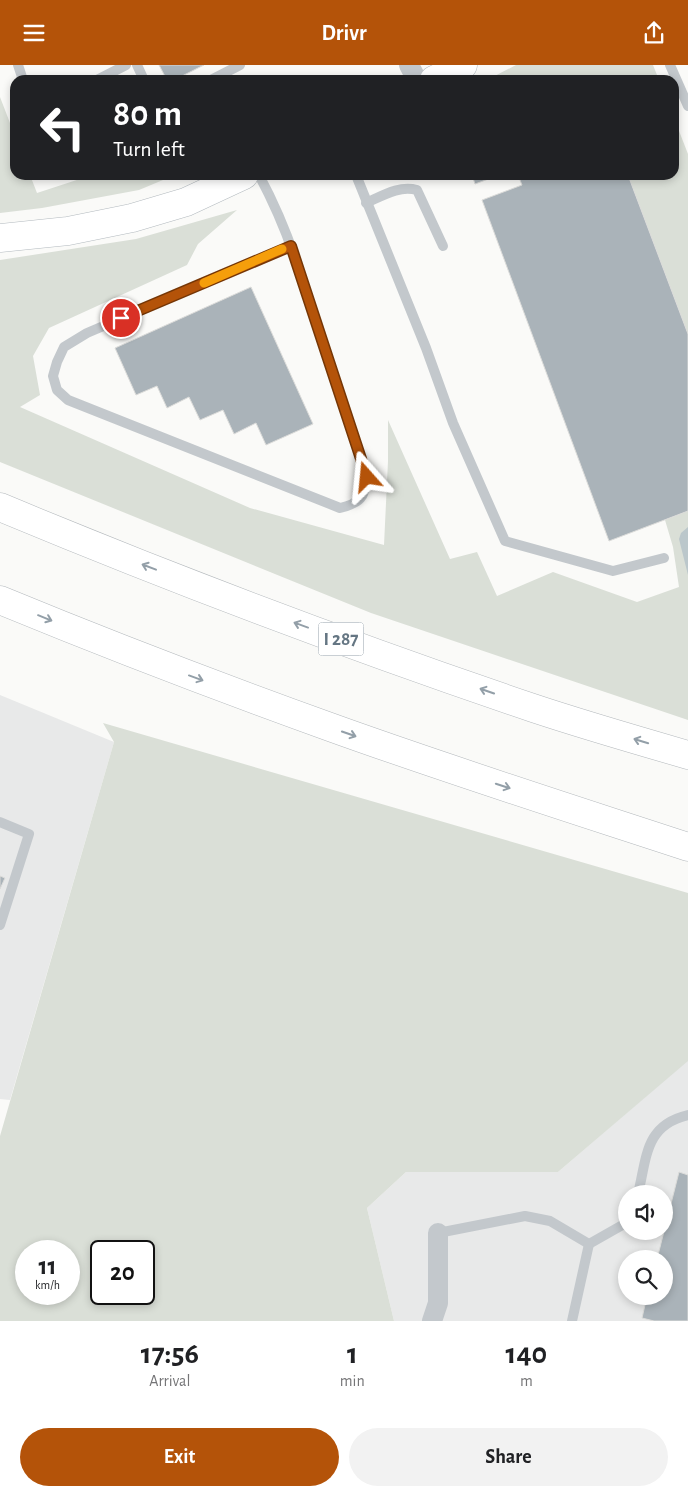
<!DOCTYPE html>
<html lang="en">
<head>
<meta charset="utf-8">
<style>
  body { margin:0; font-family:"Alegreya Sans",sans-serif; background:#f2f2f2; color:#202124; height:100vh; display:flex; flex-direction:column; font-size:19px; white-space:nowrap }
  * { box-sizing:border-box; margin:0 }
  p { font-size:16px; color:#757577 }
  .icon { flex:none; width:28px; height:28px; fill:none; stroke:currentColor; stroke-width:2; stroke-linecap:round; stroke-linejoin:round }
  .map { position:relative; height:1256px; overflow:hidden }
  .sheet { display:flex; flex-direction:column; background:#fff; flex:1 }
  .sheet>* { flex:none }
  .guide { position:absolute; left:10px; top:10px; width:669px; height:105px; border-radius:15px; box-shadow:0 2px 8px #0003; background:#202124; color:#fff; overflow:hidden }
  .controls { position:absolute; left:618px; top:1120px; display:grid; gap:10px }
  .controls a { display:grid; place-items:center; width:55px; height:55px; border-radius:50%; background:#fff; box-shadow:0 2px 8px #0003; font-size:25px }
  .speed { position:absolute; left:15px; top:1175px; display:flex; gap:10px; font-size:25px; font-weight:700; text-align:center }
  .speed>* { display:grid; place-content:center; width:65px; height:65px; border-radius:50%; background:#fff; box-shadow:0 2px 8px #0003; line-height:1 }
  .speed small { font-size:12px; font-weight:400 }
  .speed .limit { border:2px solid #111; border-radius:8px; background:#fff; color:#111 }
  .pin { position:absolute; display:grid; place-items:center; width:42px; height:42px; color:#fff; margin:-21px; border:2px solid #fff; border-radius:50%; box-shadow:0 1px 5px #0007 }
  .me { position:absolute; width:55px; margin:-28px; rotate:342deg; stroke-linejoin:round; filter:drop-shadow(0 0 4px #0008) }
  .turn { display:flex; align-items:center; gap:18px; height:105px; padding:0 20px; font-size:22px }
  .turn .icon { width:65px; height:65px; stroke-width:2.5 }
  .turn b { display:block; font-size:35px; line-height:42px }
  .eta { display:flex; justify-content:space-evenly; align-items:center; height:85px; text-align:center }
  .eta b { font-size:30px; font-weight:700; line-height:35px }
  .button { display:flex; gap:10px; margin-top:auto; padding:10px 20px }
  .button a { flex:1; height:58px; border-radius:30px; background:#b45309; color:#fff; font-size:20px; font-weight:700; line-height:58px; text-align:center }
  .button a+a { background:#f2f2f2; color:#202124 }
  header { display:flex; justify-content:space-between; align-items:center; height:65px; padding:0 20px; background:#b45309; color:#fff; font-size:22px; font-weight:700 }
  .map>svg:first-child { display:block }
</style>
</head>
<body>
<header><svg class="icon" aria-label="menu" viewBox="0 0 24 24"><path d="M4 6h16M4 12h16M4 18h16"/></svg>Drivr<svg class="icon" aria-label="share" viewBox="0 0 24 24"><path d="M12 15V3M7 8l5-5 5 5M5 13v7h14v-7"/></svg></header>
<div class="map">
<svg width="688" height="1256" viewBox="0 0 688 1256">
  <rect width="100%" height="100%" fill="#fafaf8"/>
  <g fill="#e8e9e9" fill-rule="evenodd">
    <polygon points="0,630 114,677 10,1035 0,1034"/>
    <path d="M687 996H688V1256H394L367 1143 406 1107H558ZM626 1129H664V1166H626ZM626 1194H664V1231H626Z"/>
  </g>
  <g fill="#dadfd7" fill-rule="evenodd">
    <polygon points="516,0 653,0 659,15 487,15"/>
    <polygon points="0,32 15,71 15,110 30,110 37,128 92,110 175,110 139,125 42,143 0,148"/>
    <polygon points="674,53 688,89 688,269 628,110 674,110"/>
    <polygon points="237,145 198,179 187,200 49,263 33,291 40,330 20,342 250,443 384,480 388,396 388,355 450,494 477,487 497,531 553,507 637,537 679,522 673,482 665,455 688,446 688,655 371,548 0,397 0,195 136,174"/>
    <path d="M103 658 688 828V996L558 1107H406L367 1143 394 1256H0V1071L114 677ZM26 1186H69V1229H26ZM144 1186V1229H101V1186Z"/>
  </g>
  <polygon fill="#bbc7cb" points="688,462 688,510 679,474 681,468"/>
  <g fill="#aab3b9" stroke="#dcdcda">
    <polygon points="159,0 204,0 174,15 167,15"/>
    <polygon points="472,110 499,110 475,119"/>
    <polygon points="518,110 628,110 688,269 688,446 609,476 482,135 522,120"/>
    <polygon points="251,222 313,359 266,380 256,358 234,369 223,345 200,355 189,332 167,343 157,321 136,330 115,283"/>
    <polygon points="0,811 5,813 0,824"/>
    <polygon points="679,1107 688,1110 688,1256 654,1256 642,1253 647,1231 664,1231 664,1194 657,1194"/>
  </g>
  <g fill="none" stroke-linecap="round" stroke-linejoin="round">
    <g stroke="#b3babf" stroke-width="29">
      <g id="secondary">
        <polyline points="434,15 463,0"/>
        <polyline points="0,173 68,166 132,153 186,137 244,110"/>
      </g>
    </g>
    <g stroke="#b4b9bd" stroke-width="29">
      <g id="highway">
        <path d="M0 442C175 515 353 582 533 643 584 660 636 675 688 690"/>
        <path d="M0 535C109 580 219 622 330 662 449 705 569 743 688 782"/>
      </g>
    </g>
    <g stroke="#c3c8cc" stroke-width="10">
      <polyline points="18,0 23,15"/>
      <polyline points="137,0 144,15"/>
      <polyline points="670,0 688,41"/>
      <polyline points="97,15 126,0"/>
      <polyline points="211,15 240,0"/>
      <path d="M259 110C274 138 286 166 296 196L367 412C365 433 360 438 340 443L68 335 57 325 53 311 57 297 64 282 87 268 291 181"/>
      <polyline points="356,110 426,283 453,358 505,476 613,506 664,493"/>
      <path d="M366 138C382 131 399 120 417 125L443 181"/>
      <polyline points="0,757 29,769 0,860"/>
      <path d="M638 1129C647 1092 645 1060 688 1050"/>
      <polyline points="438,1168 525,1151 550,1156 589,1179 626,1158"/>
      <polyline points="572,1256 589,1179"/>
    </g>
    <g stroke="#c3c8cc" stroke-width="20">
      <polyline points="409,0 417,15"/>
      <polyline points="432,1256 438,1238 438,1168"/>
    </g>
    <use href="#secondary" stroke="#fff" stroke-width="28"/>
    <use href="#highway" stroke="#fff" stroke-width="28"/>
  </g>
  <defs><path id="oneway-shaft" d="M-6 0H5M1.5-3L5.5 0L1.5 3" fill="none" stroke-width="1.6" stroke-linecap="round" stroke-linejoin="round" transform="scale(1.25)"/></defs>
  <g stroke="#939fa8">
    <use href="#oneway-shaft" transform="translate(149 502) rotate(-159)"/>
    <use href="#oneway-shaft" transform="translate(45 553) rotate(22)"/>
    <use href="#oneway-shaft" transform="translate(301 560) rotate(-160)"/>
    <use href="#oneway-shaft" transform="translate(196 613) rotate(20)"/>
    <use href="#oneway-shaft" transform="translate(487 626) rotate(-161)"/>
    <use href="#oneway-shaft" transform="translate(349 669) rotate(19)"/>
    <use href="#oneway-shaft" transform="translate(641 676) rotate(-163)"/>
    <use href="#oneway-shaft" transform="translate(503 721) rotate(18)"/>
  </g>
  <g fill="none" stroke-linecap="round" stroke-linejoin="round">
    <g stroke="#753606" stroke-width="12">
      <polyline id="route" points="121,253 291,181 367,412"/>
    </g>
    <use href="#route" stroke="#b45309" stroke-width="9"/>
    <polyline stroke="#f59e0b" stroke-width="9" points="204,218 282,184"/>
  </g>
  <g text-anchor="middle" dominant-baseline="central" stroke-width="5" stroke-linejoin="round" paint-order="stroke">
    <rect fill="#fff" stroke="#939fa8" stroke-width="1" x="318.5" y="557.5" width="45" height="33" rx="4"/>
    <g font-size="19" font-weight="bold" fill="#657683">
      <text x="341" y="574">I 287</text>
    </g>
  </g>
</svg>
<div class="controls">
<a><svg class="icon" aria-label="sound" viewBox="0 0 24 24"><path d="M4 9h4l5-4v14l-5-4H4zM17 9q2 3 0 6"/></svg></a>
<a><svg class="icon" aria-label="search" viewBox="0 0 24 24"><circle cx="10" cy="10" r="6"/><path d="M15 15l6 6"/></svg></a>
</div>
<div class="speed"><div>11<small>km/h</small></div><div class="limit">20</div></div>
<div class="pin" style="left:121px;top:253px;background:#d93025"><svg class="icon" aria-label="arrive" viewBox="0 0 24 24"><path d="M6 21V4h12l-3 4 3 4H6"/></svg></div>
<svg class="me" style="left:367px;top:412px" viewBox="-20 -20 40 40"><path d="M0-17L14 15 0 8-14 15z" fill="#b45309" stroke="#fff" stroke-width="4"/></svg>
<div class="guide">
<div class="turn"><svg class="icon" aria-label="left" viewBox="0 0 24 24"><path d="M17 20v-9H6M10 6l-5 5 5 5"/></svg><div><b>80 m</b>Turn left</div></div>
</div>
</div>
<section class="sheet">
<div class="eta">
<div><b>17:56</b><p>Arrival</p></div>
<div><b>1</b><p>min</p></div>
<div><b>140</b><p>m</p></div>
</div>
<div class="button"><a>Exit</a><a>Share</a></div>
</section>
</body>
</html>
